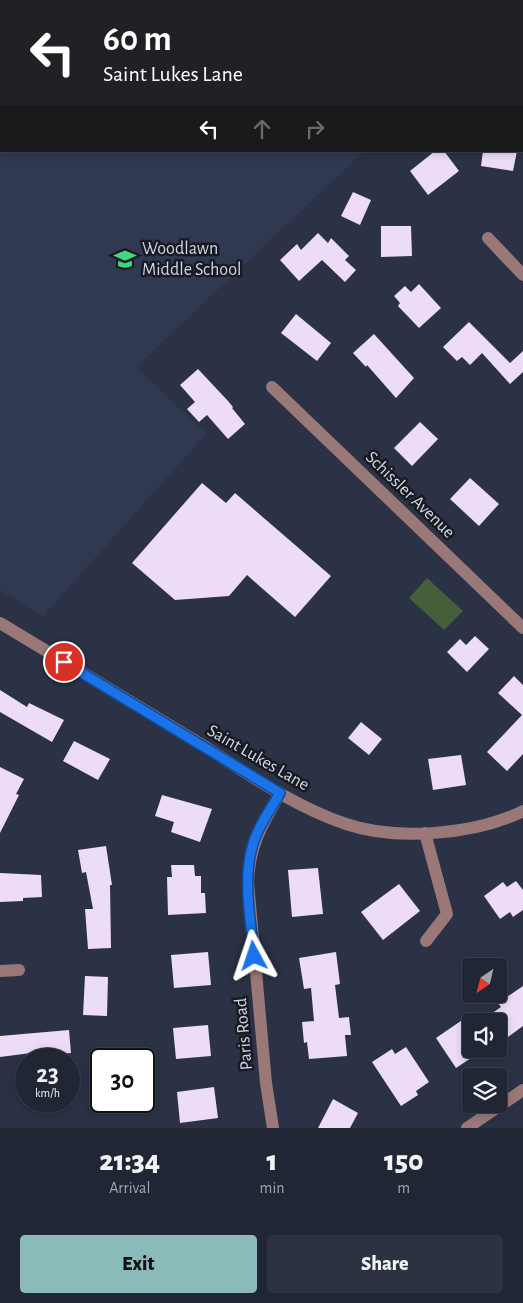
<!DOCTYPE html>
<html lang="en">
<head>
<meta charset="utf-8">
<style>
  body { margin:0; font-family:"Alegreya Sans",sans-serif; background:#2d3240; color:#f1f3f6; height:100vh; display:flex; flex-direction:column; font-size:19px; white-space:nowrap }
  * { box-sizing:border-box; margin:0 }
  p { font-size:16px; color:#a2a5ac }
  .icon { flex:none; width:28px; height:28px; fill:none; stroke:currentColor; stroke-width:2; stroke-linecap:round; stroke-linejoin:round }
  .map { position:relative; height:1128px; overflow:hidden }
  .drawer { display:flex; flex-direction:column; background:#202634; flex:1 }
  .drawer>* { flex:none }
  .banner { position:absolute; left:0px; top:0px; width:524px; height:152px; box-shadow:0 2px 8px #0003,0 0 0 1px #3d434f; background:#202124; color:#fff; overflow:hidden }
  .needle { width:32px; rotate:215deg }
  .buttons { position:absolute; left:462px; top:958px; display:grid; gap:10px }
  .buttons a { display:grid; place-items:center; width:45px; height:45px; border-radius:5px; background:#202634; box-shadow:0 2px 8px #0003,0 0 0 1px #3d434f; font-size:25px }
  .speed { position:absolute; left:15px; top:1048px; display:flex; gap:10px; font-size:25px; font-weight:700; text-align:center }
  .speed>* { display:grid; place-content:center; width:65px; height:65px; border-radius:50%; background:#202634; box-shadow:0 2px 8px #0003,0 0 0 1px #3d434f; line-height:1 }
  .speed small { font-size:12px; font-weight:400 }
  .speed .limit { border:2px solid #111; border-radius:8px; background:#fff; color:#111 }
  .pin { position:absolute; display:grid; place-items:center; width:42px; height:42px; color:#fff; margin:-21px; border:2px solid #fff; border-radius:50%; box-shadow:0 1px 5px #0007 }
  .me { position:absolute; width:55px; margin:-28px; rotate:355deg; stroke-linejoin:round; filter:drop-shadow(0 0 4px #0008) }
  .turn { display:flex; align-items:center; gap:18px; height:105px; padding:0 20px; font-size:22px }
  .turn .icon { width:65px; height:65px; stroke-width:2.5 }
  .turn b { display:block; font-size:35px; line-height:42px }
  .lanes { display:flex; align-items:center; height:48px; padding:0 20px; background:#0003; justify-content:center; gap:25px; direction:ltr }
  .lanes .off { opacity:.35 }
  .eta { display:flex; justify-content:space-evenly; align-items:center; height:85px; text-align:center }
  .eta b { font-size:30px; font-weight:800; line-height:35px }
  .cta { display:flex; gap:10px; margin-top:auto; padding:10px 20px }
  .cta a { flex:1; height:58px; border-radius:5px; background:#8bbbb9; color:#111; font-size:20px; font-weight:800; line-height:58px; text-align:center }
  .cta a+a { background:#2d3240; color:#f1f3f6 }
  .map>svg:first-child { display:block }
</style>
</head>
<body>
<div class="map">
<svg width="523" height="1128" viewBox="0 0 523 1128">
  <rect width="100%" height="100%" fill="#2b3245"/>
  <polygon fill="#313952" points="0,0 523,0 1,1 1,151 364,151 136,367 206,434 43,616 0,590"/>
  <polygon fill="#455f3a" points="427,578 463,611 444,630 409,598"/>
  <g fill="#ecdcf7">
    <polygon points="435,151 444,151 459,171 428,195 410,171"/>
    <polygon points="483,151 517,151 513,171 481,166"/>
    <polygon points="353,192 371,200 360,225 341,216"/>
    <polygon points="381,226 411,226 412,256 381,257"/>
    <polygon points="318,233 328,243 331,238 349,256 345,260 356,270 345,282 322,260 299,281 280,260 297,244 301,250"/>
    <polygon points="419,284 441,308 419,328 398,306 400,303 394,296 405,286 411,292"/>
    <polygon points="296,314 331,343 317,361 281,333"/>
    <polygon points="469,322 510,363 523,351 523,372 510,384 482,353 470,365 462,357 457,361 443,347"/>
    <polygon points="374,334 414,378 396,398 367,365 366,367 353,353"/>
    <polygon points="198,369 228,401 233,407 232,408 245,424 228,439 207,415 199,422 187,409 195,402 180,385"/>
    <polygon points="420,422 438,439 412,466 394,448"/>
    <polygon points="470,478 499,504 479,526 450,499"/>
    <polygon points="202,483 226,503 235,493 331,576 295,617 247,575 229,596 175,600 132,563"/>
    <polygon points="475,636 489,649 467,672 447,652 460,639 466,645"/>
    <polygon points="514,676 523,685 523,754 507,771 487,752 522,715 498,693"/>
    <polygon points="0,690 27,707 29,703 64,720 52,742 0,712"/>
    <polygon points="361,722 382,739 369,755 348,738"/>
    <polygon points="74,741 110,759 98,780 63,761"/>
    <polygon points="461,755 466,785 433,790 428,759"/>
    <polygon points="0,767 24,779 16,794 19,795 0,833"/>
    <polygon points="162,795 212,809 200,842 171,832 174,822 155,816"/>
    <polygon points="106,846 112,885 110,885 111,948 88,949 85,909 93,909 86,872 82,873 78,850"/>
    <polygon points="171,865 194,865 195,876 201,876 201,893 205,893 206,913 168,915 167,877 172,877"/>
    <polygon points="318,868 323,914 292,917 288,870"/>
    <polygon points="0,873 41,875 42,897 23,898 23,901 0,902"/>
    <polygon points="516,881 523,890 523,910 513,917 510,912 500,919 484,896 503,882 507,887"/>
    <polygon points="399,884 420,911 383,940 361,912"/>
    <polygon points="208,952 211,985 174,988 171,955"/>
    <polygon points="336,952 340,984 335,985 339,1018 349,1017 351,1035 345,1035 347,1056 309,1059 307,1042 304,1043 302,1022 314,1021 311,988 304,989 299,958"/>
    <polygon points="85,976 108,977 107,1016 83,1015"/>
    <polygon points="523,986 523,1026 508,1037 499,1021 491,1014 501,1007 498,1003"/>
    <polygon points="471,1014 471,1058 456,1068 436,1038"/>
    <polygon points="208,1025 211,1056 176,1059 173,1028"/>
    <polygon points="69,1030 71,1053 32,1056 31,1053 0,1057 0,1036"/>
    <polygon points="406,1047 429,1082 416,1091 418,1095 401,1106 372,1062 392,1049 395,1054"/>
    <polygon points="214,1087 218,1118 180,1123 177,1092"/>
    <polygon points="333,1099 358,1113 350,1128 318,1128"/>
  </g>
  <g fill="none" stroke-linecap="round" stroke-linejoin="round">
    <g stroke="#9b7878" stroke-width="12">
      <polyline points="488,238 523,275"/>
      <polyline points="272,387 523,628"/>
      <path d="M0 623C69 665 138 706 207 748 251 776 296 807 346 824 396 841 475 835 523 811"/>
      <polyline points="425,833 447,914 426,941"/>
      <polyline points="0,971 19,970"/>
      <path d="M273 1128 266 1083 248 883C249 845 262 825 280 793"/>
      <polyline points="467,1128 523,1090"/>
    </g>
  </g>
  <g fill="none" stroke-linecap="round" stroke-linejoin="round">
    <g stroke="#114b97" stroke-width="12">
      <path id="route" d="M64 662 280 793C271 809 258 826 253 844 242 880 251 920 254 956"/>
    </g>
    <use href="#route" stroke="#1a73e8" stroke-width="9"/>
  </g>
  <defs>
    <g id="school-bare" transform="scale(1.725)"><path d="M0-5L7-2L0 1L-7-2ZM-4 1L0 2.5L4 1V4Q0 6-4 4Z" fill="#42d77c" stroke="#171a23" stroke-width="2.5" paint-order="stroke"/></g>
  </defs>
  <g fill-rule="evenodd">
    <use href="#school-bare" x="125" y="259"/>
  </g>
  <g text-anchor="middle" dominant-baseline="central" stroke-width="5" stroke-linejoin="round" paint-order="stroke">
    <g font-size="18" fill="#d1d6e2" stroke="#171a23" text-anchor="start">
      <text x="142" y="249">Woodlawn<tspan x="142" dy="21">Middle School</tspan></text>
    </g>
    <g font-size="18" fill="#d1d6e2" stroke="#171a23">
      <text transform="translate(410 495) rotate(44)">Schissler Avenue</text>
      <text transform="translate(258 758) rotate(30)">Saint Lukes Lane</text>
      <text transform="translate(244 1034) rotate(-95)">Paris Road</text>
    </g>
  </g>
</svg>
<div class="buttons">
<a><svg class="needle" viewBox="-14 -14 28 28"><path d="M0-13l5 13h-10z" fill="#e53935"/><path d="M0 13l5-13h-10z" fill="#a2a5ac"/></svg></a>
<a><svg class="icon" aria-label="sound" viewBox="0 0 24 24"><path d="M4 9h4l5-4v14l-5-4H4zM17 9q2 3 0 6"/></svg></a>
<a><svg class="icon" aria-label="layers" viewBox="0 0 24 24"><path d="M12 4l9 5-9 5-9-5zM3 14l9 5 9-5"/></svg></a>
</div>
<div class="speed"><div>23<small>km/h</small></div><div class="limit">30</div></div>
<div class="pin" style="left:64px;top:662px;background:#d93025"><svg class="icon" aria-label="arrive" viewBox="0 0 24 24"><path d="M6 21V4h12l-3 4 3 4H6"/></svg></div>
<svg class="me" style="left:254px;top:956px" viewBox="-20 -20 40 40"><path d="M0-17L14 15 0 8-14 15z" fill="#1a73e8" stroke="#fff" stroke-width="4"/></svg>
<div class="banner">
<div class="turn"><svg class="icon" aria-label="left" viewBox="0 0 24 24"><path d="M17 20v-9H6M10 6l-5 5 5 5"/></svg><div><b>60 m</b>Saint Lukes Lane</div></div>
<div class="lanes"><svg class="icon" aria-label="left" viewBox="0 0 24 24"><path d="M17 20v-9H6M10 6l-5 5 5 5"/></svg><svg class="icon off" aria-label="ahead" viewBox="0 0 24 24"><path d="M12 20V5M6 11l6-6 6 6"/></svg><svg class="icon off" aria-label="right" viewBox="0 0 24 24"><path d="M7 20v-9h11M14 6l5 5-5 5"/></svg></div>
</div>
</div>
<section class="drawer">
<div class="eta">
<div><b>21:34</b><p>Arrival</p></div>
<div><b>1</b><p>min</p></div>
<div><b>150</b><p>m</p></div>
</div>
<div class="cta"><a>Exit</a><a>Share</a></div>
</section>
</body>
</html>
